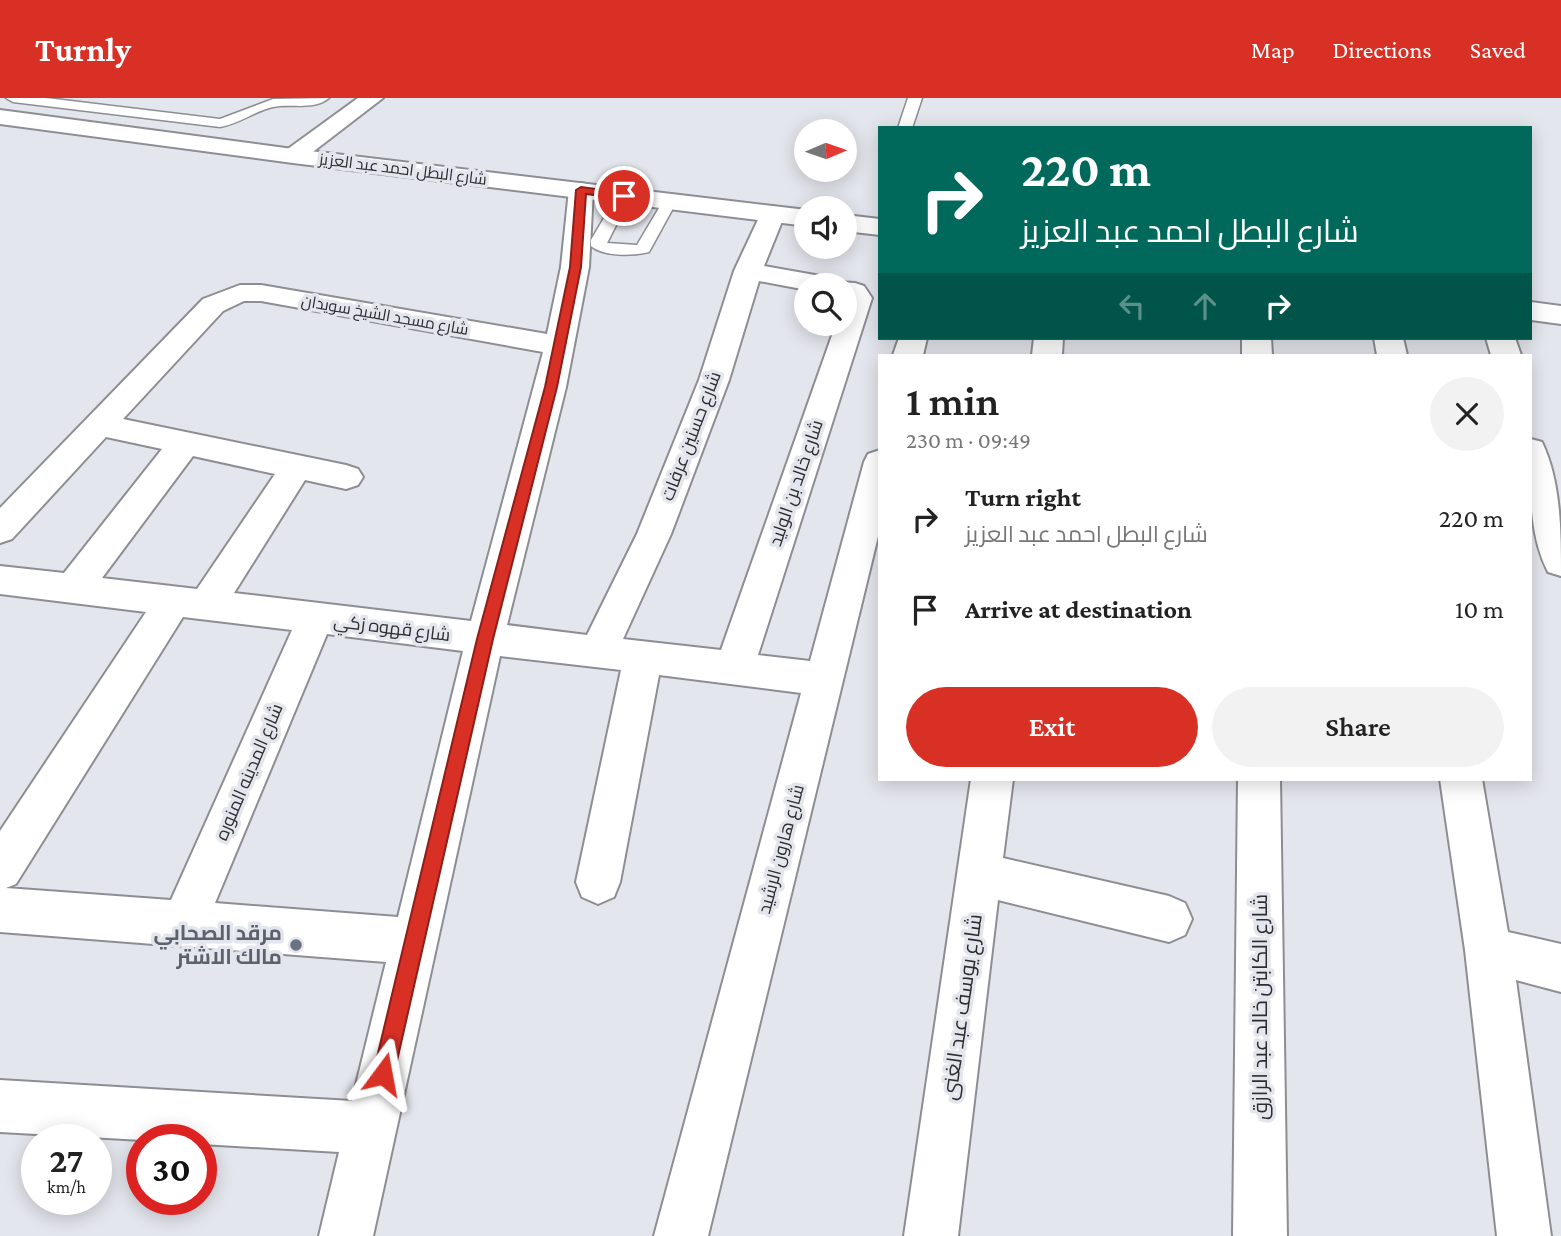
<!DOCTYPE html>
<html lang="en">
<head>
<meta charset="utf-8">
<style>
  body { margin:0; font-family:"Crimson Pro",Cairo,serif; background:#f2f2f2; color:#222; height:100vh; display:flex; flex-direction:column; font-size:26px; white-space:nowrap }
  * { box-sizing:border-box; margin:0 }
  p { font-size:23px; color:#767676 }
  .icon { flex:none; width:38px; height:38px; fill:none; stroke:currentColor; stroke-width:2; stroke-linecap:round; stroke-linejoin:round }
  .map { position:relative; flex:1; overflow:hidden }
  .side { position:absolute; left:878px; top:256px; width:654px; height:427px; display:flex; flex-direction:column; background:#fff; border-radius:0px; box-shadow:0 4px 18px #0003 }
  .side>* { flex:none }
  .hud { position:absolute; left:878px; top:28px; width:654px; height:214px; border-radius:0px; box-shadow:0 4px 18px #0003; background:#00695c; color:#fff; overflow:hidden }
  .needle { width:46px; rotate:88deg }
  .fabs { position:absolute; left:794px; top:21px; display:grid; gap:14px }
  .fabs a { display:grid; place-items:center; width:63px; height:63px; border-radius:50%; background:#fff; box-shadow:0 4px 18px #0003; font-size:35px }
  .speed { position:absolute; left:21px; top:1026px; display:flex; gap:14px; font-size:35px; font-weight:700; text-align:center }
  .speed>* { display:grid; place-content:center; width:91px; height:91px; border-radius:50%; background:#fff; box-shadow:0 4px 18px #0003; line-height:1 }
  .speed small { font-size:18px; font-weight:400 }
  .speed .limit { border:10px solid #d22; background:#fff; color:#111 }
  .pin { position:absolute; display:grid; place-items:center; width:60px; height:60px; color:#fff; margin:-30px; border:4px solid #fff; border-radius:50%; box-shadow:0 2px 7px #0007 }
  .me { position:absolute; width:77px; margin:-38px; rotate:13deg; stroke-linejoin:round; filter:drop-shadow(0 0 5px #0008) }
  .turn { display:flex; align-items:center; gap:24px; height:147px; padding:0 28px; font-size:32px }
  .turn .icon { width:91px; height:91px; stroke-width:2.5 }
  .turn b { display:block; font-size:49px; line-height:60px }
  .lanes { display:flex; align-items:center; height:66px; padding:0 28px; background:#0003; justify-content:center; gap:35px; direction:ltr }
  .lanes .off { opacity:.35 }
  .round { display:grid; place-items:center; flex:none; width:74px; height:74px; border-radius:37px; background:#f2f2f2 }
  .summary { display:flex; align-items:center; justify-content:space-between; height:119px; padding:0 28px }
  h1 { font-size:42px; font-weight:600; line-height:52px }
  .cta { display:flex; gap:14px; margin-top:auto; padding:14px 28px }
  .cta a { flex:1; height:80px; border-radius:42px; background:#d93025; color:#fff; font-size:28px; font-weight:600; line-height:80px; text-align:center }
  .cta a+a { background:#f2f2f2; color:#222 }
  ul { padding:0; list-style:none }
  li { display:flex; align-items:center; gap:21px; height:91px; padding:0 28px }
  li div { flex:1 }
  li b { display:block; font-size:26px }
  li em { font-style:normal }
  header { display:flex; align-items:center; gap:42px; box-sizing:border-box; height:98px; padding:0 35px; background:#d93025; color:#fff }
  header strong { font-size:33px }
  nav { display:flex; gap:38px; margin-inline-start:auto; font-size:24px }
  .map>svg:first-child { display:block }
</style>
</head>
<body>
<header>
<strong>Turnly</strong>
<nav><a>Map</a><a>Directions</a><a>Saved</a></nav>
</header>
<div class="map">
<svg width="1561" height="1138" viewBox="0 0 1561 1138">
  <rect width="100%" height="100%" fill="#e4e6ed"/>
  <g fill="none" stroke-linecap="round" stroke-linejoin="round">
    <g stroke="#8d8e94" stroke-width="3">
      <g id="lane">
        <path d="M6 0H46L220 21 273 1 329 0C313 13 292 5 273 9 255 13 239 26 220 29L13 4Z"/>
        <polygon points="908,0 922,0 912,30 898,30"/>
        <path d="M624 94 631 98 607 145 637 147 665 100 670 99 677 103 649 154C633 158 604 159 591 148V142L617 98Z"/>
      </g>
    </g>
    <g stroke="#8d8e94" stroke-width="4">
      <g id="street">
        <polygon points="358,0 383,0 301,63 285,63 281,58 285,53"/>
        <path d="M581 85 590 87 593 92 589 169 566 289 507 527 587 537 637 436 699 282 734 173 763 111 772 108 781 111 785 116 764 168 826 179 838 184 855 185 864 188 872 200 758 557 810 563 864 364 868 356 880 352V430L708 1138H654L801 595 659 577 620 784 614 799 598 806 582 799 576 784 621 572 500 558 373 1138H319L339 1054 201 1046V1041L142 1042 0 1034V982L352 1003 386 864 0 834V733L146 514 0 496V468L64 475 162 351 106 339 12 441 0 445V410L203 201 240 187H261L547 236 561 169 569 92 572 87ZM759 183 807 192V187H845V226H836L721 552 623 541 671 436 729 282ZM244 203H261L543 254 471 523 234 495 305 382 346 391 358 387 363 379 358 371 346 367 123 321 223 213ZM193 358 275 376 197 491 102 480ZM183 519 292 532 171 802 6 790 16 786ZM327 536 463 553 398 819 215 805Z"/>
        <polygon points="899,240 927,240 923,257 893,257"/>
        <polygon points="1034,240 1063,240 1062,257 1032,257"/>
        <polygon points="1242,240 1271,240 1272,257 1242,257"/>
        <polygon points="1374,240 1403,240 1407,257 1377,257"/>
        <polygon points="1486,240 1515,240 1521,257 1491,257"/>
        <path d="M1531 341 1542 344C1561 384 1561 433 1561 478L1548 474C1527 433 1531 385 1531 341Z"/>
        <polygon points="971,681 1013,681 1003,760 1169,798 1185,805 1192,821 1185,837 1169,844 998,802 958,1138 904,1138"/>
        <polygon points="1238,681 1280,681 1287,1138 1233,1138"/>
        <polygon points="1440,681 1482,681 1508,834 1561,846 1561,894 1516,882 1551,1138 1497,1138 1465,852"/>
      </g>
    </g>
    <g stroke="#8d8e94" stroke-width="4">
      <g id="secondary">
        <polygon points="0,12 293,51 807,112 807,128 293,65 0,26"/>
        <polygon points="845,117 880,121 880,137 845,133"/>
        <polygon points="1531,204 1561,208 1561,226 1531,222"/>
      </g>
    </g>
    <use href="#lane" fill="#fff" fill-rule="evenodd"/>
    <use href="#street" fill="#fff" fill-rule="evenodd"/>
    <use href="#secondary" fill="#fff" fill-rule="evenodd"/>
  </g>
  <polygon fill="#d93025" stroke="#8d1f18" stroke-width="2" points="581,89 624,95 630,98 624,101 586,96 581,169 557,289 493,541 394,976 391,984 383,987 376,984 373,976 477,541 545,289 570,169 576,92"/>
  <circle fill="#6b7280" stroke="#e4e6ed" stroke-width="2.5" cx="296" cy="847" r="7"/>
  <g text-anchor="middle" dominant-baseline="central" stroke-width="7" stroke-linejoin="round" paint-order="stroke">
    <g font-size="16" fill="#2d2d30" stroke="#e4e6ed">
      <text transform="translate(403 71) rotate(7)">شارع البطل احمد عبد العزيز</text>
      <text transform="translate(385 217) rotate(10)">شارع مسجد الشيخ سويدان</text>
    </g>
    <g font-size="18" fill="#2d2d30" stroke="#e4e6ed">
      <text transform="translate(691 338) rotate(-69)">شارع حسنين عرفات</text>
      <text transform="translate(796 385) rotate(-71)">شارع خالد بن الوليد</text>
      <text transform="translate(392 530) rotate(7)">شارع قهوه زكي</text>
      <text transform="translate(249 674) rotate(-67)">شارع المدينه المنوره</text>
      <text transform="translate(781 751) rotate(-75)">شارع هارون الرشيد</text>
    </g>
    <g font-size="21" font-weight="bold" fill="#5b616d" stroke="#e4e6ed" text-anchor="end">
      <text x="282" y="835">مرقد الصحابي<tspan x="282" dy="24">مالك الاشتر</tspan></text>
    </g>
    <g font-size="21" fill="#2d2d30" stroke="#e4e6ed">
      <text transform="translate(962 909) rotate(-82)">شارع يوسف عبد الغنى</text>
      <text transform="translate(1260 909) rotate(-90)">شارع الكابتن خالد عبد الرازق</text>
    </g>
  </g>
</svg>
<div class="fabs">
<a><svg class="needle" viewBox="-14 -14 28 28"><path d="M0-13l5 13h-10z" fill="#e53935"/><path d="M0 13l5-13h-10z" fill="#767676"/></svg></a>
<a><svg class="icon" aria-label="sound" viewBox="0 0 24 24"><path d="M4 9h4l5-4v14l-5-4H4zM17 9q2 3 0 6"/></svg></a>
<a><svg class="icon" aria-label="search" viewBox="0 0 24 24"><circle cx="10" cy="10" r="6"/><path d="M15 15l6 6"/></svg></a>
</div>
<div class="speed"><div>27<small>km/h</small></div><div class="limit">30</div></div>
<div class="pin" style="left:624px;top:98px;background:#d93025"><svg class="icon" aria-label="arrive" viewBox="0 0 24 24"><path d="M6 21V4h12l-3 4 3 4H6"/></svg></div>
<svg class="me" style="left:383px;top:976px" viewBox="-20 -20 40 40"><path d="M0-17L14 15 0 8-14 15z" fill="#d93025" stroke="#fff" stroke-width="4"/></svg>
<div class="hud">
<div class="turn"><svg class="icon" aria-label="right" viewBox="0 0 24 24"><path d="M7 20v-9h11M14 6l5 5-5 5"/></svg><div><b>220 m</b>شارع البطل احمد عبد العزيز</div></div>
<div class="lanes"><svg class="icon off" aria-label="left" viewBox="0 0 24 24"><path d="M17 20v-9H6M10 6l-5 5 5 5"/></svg><svg class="icon off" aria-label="ahead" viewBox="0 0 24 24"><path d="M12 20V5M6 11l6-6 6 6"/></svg><svg class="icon" aria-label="right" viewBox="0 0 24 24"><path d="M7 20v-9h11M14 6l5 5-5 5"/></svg></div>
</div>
<section class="side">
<div class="summary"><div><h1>1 min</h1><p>230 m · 09:49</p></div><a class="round"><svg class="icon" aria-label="close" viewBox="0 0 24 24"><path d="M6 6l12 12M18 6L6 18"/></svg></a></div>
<ul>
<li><svg class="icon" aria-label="right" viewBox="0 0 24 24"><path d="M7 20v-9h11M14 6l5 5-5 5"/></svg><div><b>Turn right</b><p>شارع البطل احمد عبد العزيز</p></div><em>220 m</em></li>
<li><svg class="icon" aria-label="arrive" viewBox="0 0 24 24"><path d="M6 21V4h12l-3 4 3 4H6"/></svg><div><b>Arrive at destination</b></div><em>10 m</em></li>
</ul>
<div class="cta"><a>Exit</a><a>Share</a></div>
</section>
</div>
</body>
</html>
